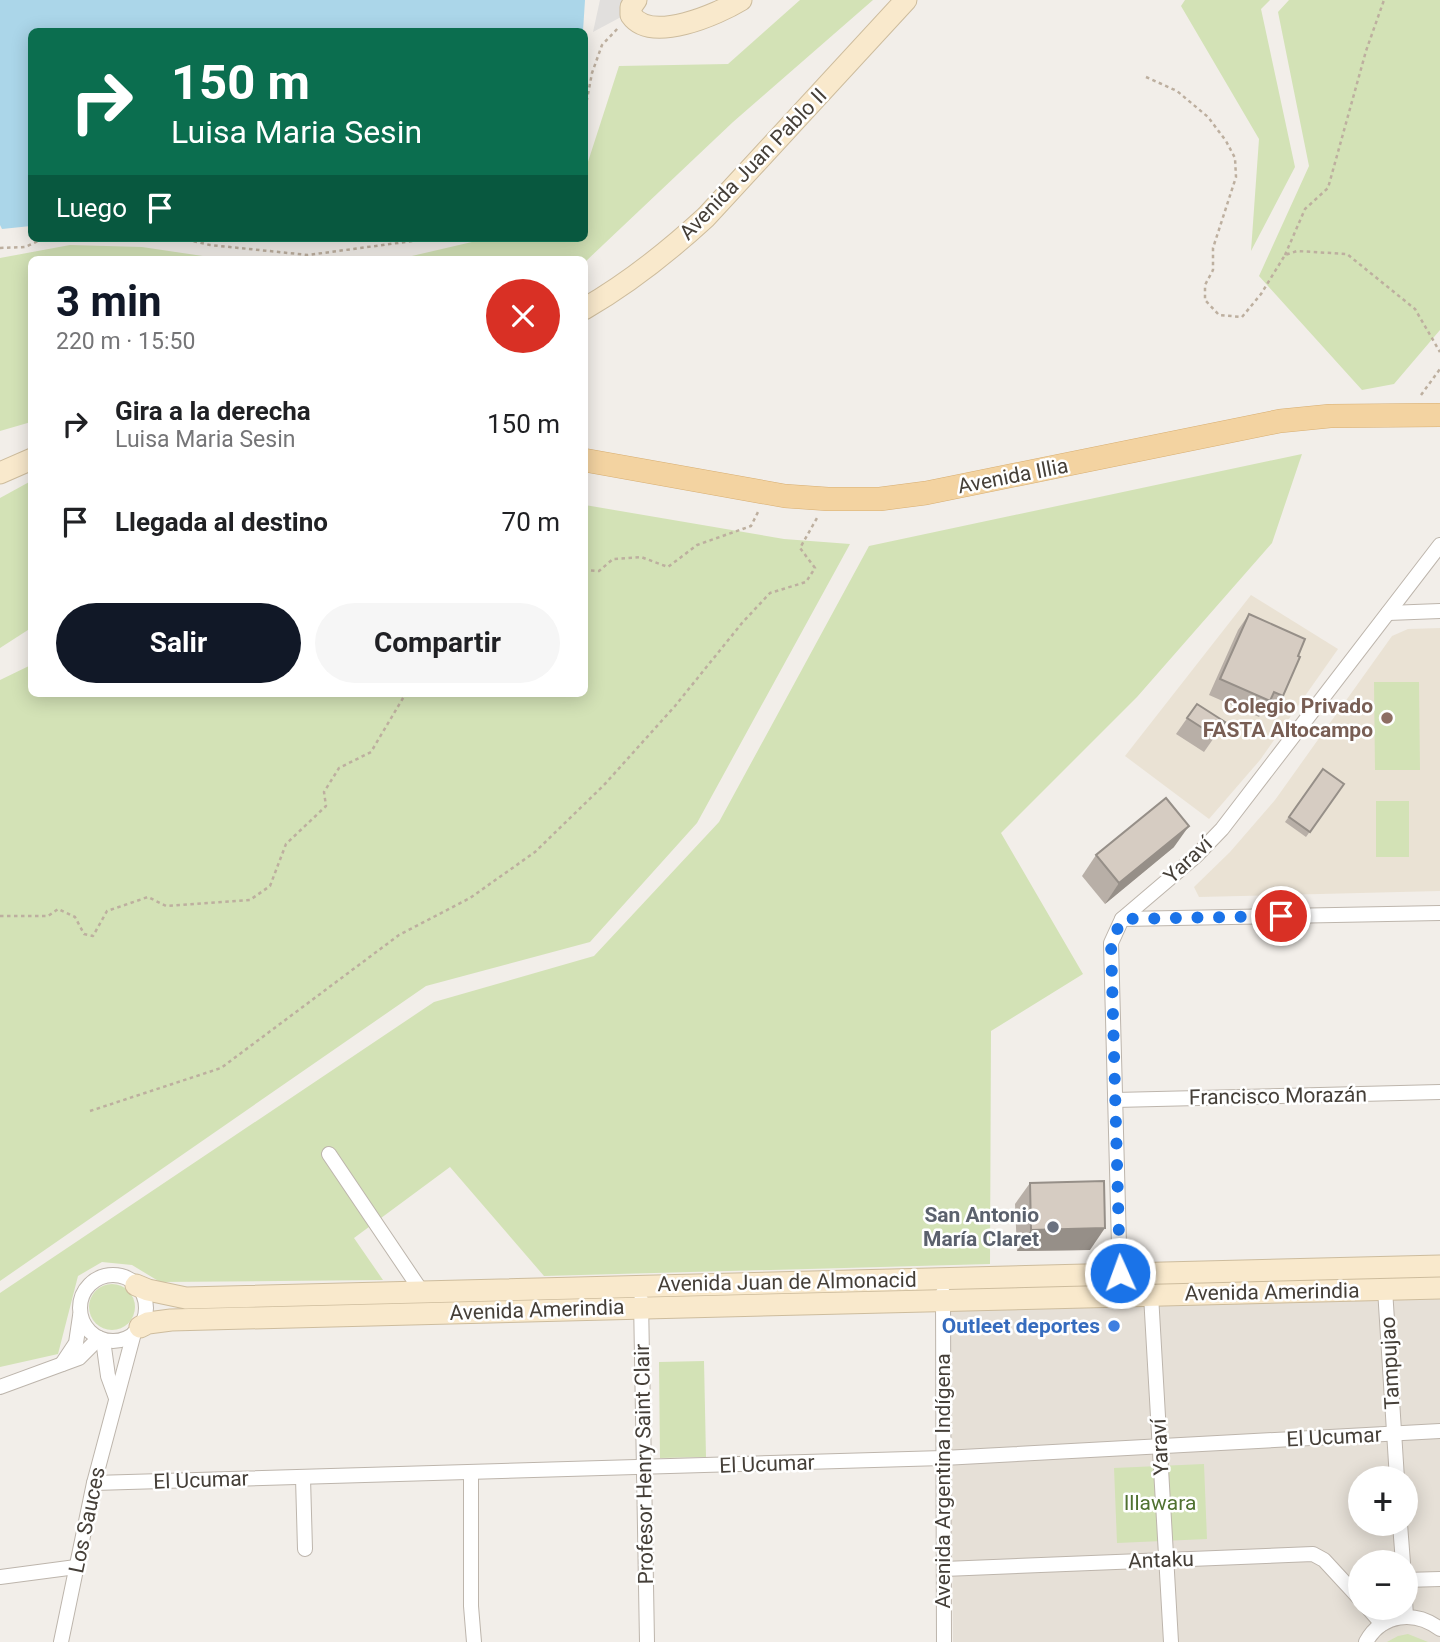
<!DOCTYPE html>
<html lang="es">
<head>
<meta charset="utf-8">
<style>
  body { margin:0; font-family:Roboto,sans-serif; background:#f6f6f6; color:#202124; height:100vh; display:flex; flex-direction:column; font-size:26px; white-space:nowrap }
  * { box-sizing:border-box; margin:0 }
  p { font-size:23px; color:#757577 }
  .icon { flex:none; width:38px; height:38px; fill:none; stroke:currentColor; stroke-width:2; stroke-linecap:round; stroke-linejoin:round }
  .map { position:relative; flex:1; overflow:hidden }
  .details { position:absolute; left:28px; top:256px; width:560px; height:441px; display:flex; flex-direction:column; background:#fff; border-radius:10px; box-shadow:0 4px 18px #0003 }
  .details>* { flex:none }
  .banner { position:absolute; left:28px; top:28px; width:560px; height:214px; border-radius:10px; box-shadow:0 4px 18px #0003; background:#0b6e4f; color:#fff; overflow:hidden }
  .controls { position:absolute; left:1348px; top:1466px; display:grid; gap:14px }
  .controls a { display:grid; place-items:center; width:70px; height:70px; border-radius:50%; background:#fff; box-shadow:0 4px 18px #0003; font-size:35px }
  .pin { position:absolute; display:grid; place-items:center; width:60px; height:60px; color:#fff; margin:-30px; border:4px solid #fff; border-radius:50%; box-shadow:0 2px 7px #0007 }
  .me { position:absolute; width:77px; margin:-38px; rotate:358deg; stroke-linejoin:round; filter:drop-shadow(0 0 5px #0008) }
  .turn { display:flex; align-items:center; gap:24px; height:147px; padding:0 28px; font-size:32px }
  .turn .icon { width:91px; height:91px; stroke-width:2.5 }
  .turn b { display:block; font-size:49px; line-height:60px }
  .then { display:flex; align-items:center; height:66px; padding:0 28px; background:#0003; gap:14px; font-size:26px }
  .round { display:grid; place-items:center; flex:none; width:74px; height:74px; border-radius:37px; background:#f6f6f6 }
  .summary { display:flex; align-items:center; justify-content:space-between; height:119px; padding:0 28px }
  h1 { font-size:42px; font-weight:700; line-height:52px; color:#111827 }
  .action { display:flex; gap:14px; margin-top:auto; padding:14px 28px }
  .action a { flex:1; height:80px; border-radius:42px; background:#111827; color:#fff; font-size:28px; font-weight:700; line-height:80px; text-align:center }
  .action a+a { background:#f6f6f6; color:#202124 }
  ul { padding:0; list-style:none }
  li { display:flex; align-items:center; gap:21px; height:98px; padding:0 28px }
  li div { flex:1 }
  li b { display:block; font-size:26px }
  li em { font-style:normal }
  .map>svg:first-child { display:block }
</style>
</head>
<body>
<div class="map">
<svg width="1440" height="1642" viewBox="0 0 1440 1642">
  <rect width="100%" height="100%" fill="#f2eee9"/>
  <path fill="#e6e0d7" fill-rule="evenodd" d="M1440 1299V1642H953L950 1308ZM1360 1479H1405V1524H1360ZM1360 1563H1405V1608H1360Z"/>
  <g fill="#eae2d4">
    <polygon points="1251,595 1338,649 1260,760 1209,819 1125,756"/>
    <polygon points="1440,628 1440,891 1199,897 1194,887 1230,852 1275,800 1392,636 1408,629"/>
  </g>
  <g fill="#d3e2b6">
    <polygon points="800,0 873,0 733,122 585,262 584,259 399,259 489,238 584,238 585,171 619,66 728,64"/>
    <polygon points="1185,0 1270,0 1261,9 1295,167 1251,251 1259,139 1181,6"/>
    <polygon points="1289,0 1440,0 1440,330 1394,384 1362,390 1259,276 1309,166 1278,12"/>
    <polygon points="70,245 142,247 223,259 32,259 31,422 0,431 0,258"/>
    <polygon points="1302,454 1272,543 1137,697 1001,833 1083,974 991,1031 990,1264 544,1276 450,1167 354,1238 383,1280 160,1282 132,1265 102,1262 78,1276 58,1354 0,1367 0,1293 434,1002 594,956 719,822 869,546"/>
    <polygon points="31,481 31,628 0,648 0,498"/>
    <polygon points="585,505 784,539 850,544 697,823 590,942 426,986 0,1281 0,680 31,665 32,693 584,693"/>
    <polygon points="1374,682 1419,682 1420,770 1375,770"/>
    <rect x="1376" y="801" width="33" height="56"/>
    <circle cx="112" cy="1307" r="23"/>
    <polygon points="704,1361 706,1457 660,1458 659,1362"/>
    <polygon points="1204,1464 1207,1539 1117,1543 1114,1468"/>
    <polygon points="1408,1634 1428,1642 1387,1642 1398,1636"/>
  </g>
  <polygon fill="#e1dfdd" points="600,0 623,0 620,5 621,17 593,32"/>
  <polygon fill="#abd6e9" points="0,0 585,0 583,31 32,32 31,226 2,229 0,225"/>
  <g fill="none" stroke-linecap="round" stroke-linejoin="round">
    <g stroke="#bdb5ac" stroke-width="16">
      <g id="street">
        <polyline points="1388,613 1440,611"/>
        <polyline points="1122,919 1440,913"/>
        <polyline points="1115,1100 1440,1092"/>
        <polyline points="329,1154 422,1292"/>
        <circle cx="113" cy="1308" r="33"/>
        <polyline points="1120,1283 1111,943 1122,919 1196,856 1222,829 1440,545"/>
        <polyline points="1385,1289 1397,1479"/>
        <polyline points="943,1293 944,1642"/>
        <polyline points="1151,1295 1171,1642"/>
        <polyline points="641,1300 647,1642"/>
        <polyline points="103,1340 108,1376 116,1398"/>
        <polyline points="62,1364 76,1343 80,1316"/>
        <polyline points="0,1387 79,1358 99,1338"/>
        <polyline points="471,1473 471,1606 474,1642"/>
        <polyline points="303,1478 305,1549"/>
        <polyline points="94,1483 943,1458 1440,1431"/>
        <polyline points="1400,1524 1403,1563"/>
        <polyline points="944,1569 1313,1554 1324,1560 1360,1599"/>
        <polyline points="0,1577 76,1567"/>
        <polyline points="1405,1580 1440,1579"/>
        <polyline points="1405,1600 1406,1616"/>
        <polyline points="1368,1608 1382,1624"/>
        <polyline points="61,1642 94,1483 134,1333"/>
        <path d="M1366 1642C1382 1613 1415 1610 1440 1629"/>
      </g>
    </g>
    <g stroke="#cdbc9d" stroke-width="23">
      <g id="secondary">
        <path d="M636 0 631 7V15C651 44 718 14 741 0"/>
        <path d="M584 309C629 283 668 252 706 217L906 0"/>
        <polyline points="0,473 32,459"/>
        <polyline points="136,1285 148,1290 186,1298 1440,1266"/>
        <polyline points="140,1327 148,1323 171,1320 1440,1288"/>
      </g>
    </g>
    <g stroke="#d7ae72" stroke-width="24">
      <polyline id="primary" points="584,460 785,496 828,499 880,499 926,493 1280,421 1330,416 1440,415"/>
    </g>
    <g stroke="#bdaf9f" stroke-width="2.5" stroke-dasharray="3.5 3.5" stroke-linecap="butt">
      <polyline points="1146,77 1177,91 1208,117 1226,141 1235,158 1236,177 1213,248 1213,270 1205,285 1205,300 1219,315 1242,317 1261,294 1285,255 1297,251 1347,254 1415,309 1440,352"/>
      <polyline points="584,115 592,73 602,45 619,27"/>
      <polyline points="180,238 210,245 308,255 435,238"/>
      <polyline points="0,248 25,247 45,238"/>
      <polyline points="1285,255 1305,209 1328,188 1366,51 1384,0"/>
      <polyline points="1421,395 1440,369"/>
      <polyline points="584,570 599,571 613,559 641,557 668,567 697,545 751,526 758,512"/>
      <polyline points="0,916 48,916 58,909 75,917 84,934 93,936 107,911 148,897 166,906 250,900 270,886 286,844 326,806 324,792 339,768 371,752 406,693"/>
      <polyline points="90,1111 221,1068 399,935 470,898 535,852 604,785 675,706 742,623 770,593 806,582 815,568 800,548 817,518"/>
    </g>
    <use href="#street" stroke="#fff" stroke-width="14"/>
    <use href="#secondary" stroke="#f9e9cc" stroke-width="21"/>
    <use href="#primary" stroke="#f3d3a1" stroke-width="23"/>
  </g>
  <g fill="#b8afa7">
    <polygon points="1249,614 1298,656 1283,696 1272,712 1265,708 1259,717 1209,695 1238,630"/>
    <polygon points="1197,704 1225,722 1204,752 1176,734"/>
    <polygon points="1323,769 1344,784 1306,837 1285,822"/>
    <polygon points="1174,847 1105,904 1082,876 1096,855"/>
    <polygon points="1030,1183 1090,1250 1017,1251 1015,1204"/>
  </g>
  <g fill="#968f88">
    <polygon points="1189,826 1174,847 1105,904 1119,883"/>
    <polygon points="1105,1228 1090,1250 1017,1251 1031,1230"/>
  </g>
  <g fill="#d6ccc2" stroke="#968f88" stroke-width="2">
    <polygon points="1249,614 1305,639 1298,656 1300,657 1283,696 1274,692 1270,701 1220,679"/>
    <polygon points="1197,704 1225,722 1215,736 1187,718"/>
    <polygon points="1323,769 1344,784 1310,832 1289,817"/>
    <polygon points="1166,798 1189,826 1119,883 1096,855"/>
    <polygon points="1104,1181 1105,1228 1031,1230 1030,1183"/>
  </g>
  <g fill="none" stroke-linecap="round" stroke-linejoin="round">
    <polyline stroke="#1a73e8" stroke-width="12" stroke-dasharray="0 21.6" points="1120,1273 1111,943 1122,919 1281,916"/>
  </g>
  <circle fill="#8d6e63" stroke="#fff" stroke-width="2.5" cx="1387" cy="718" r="7"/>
  <circle fill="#6b7280" stroke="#fff" stroke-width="2.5" cx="1053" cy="1227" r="7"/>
  <circle fill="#3f7fe0" stroke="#fff" stroke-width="2.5" cx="1114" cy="1326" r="7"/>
  <g text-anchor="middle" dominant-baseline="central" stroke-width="5" stroke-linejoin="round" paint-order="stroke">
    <g font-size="21" fill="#453f38" stroke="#fff">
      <text transform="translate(753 164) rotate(-46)">Avenida Juan Pablo II</text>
      <text transform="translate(1013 476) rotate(-11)">Avenida Illia</text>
      <text transform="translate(1188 860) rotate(-43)">Yaraví</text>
      <text transform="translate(1278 1096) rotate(-1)">Francisco Morazán</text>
      <text transform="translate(787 1282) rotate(-1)">Avenida Juan de Almonacid</text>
      <text transform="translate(1272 1292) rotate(-1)">Avenida Amerindia</text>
      <text transform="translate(537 1310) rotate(-2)">Avenida Amerindia</text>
      <text transform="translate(1390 1363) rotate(-93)">Tampujao</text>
      <text transform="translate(1334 1437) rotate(-3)">El Ucumar</text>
      <text transform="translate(1160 1447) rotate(-93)">Yaraví</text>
      <text transform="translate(644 1464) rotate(-91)">Profesor Henry Saint Clair</text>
      <text transform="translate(767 1464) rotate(-2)">El Ucumar</text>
      <text transform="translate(201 1480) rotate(-2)">El Ucumar</text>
      <text transform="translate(943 1481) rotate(-90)">Avenida Argentina Indígena</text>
      <text transform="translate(87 1520) rotate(-78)">Los Sauces</text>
      <text transform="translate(1161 1560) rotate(-2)">Antaku</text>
    </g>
    <g font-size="21" font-weight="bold" fill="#785e54" stroke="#fff" text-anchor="end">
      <text x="1373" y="706">Colegio Privado<tspan x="1373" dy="24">FASTA Altocampo</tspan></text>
    </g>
    <g font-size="21" font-weight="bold" fill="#5b616d" stroke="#fff" text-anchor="end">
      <text x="1039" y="1215">San Antonio<tspan x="1039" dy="24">María Claret</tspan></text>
    </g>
    <g font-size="21" font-weight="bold" fill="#366cbe" stroke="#fff" text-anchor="end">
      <text x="1100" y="1326">Outleet deportes</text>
    </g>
    <g font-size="21" fill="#507131" stroke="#fff">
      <text x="1160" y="1503">Illawara</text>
    </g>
  </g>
</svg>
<div class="controls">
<a>+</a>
<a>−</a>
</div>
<div class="pin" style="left:1281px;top:916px;background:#d93025"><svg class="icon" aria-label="arrive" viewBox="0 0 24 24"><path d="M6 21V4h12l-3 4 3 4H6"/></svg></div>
<svg class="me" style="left:1120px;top:1273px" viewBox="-20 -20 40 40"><circle r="17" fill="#1a73e8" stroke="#fff" stroke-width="3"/><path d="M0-11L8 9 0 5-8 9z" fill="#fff"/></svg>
<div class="banner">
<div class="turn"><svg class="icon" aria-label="right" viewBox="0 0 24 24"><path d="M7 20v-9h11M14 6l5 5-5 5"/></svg><div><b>150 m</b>Luisa Maria Sesin</div></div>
<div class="then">Luego<svg class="icon" aria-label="arrive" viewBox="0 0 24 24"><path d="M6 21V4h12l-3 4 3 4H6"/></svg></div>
</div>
<section class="details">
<div class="summary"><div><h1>3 min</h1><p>220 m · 15:50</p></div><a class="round" style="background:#d93025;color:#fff"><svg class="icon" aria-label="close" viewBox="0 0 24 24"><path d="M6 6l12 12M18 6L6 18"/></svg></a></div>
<ul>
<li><svg class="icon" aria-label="right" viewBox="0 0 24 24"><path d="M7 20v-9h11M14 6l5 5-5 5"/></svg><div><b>Gira a la derecha</b><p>Luisa Maria Sesin</p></div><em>150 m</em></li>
<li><svg class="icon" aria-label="arrive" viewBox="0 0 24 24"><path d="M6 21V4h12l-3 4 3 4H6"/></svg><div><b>Llegada al destino</b></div><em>70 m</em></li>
</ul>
<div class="action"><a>Salir</a><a>Compartir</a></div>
</section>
</div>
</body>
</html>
